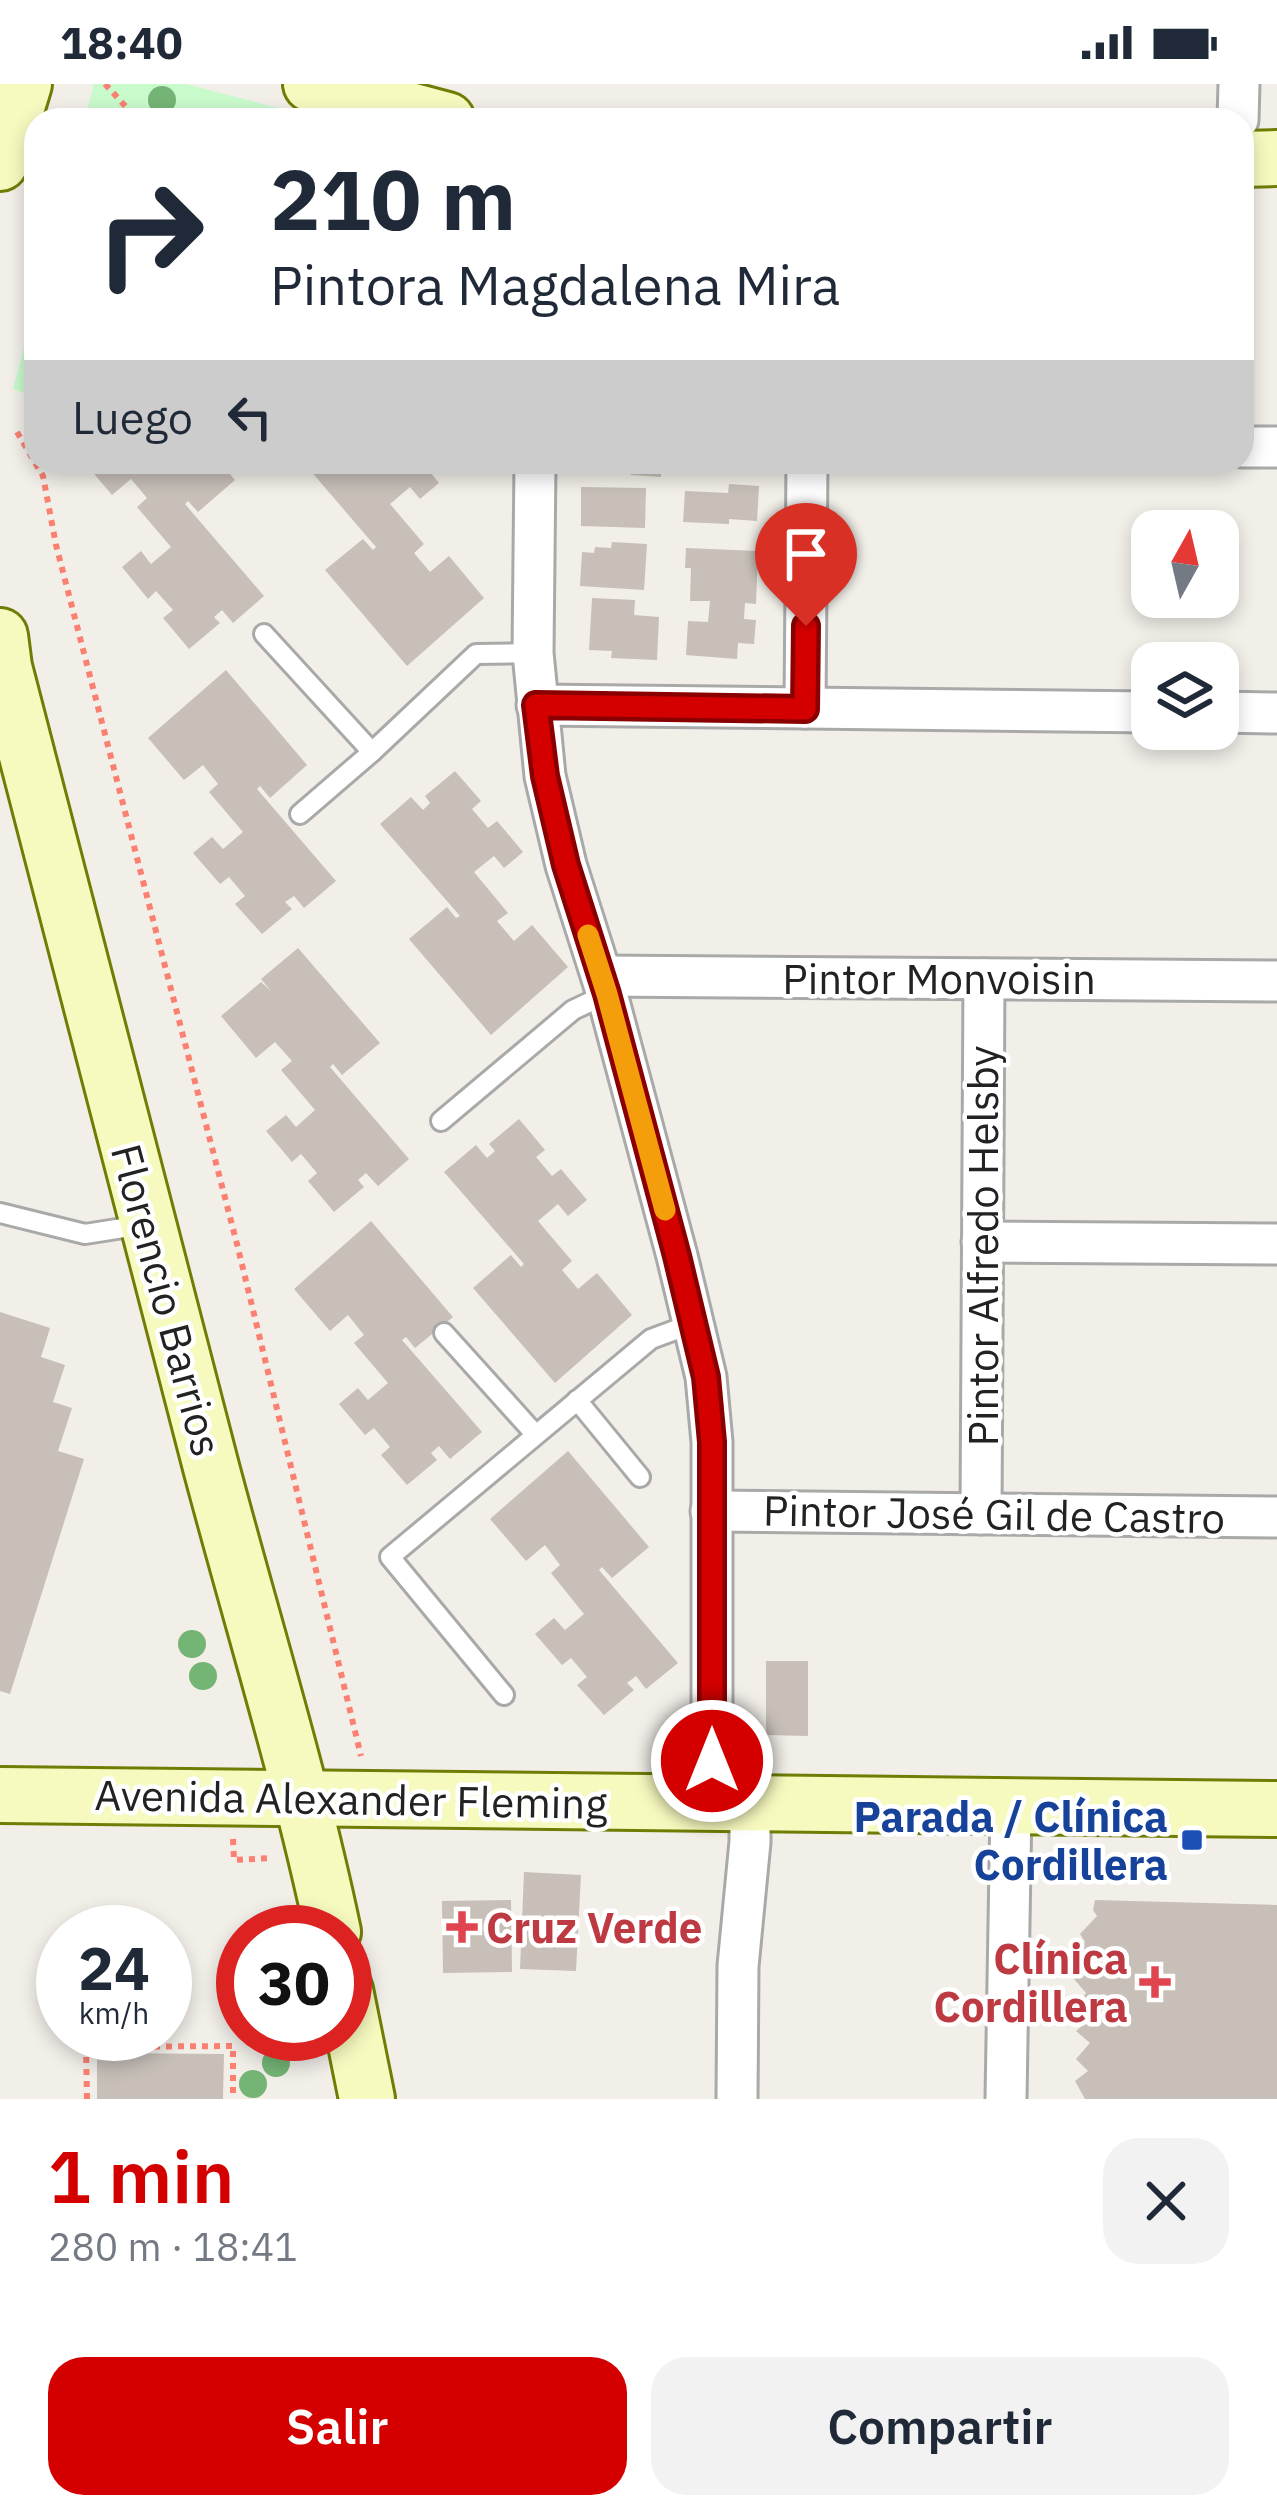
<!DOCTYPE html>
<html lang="es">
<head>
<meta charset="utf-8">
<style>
  body { margin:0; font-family:"IBM Plex Sans",sans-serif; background:#f2f2f3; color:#1f2937; height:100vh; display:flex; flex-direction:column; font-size:45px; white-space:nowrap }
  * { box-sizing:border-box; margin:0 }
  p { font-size:39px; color:#747a83 }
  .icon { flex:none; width:66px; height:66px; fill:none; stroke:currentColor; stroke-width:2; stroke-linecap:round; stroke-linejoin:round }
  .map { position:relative; height:2015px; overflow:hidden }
  .panel { display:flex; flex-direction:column; background:#fff; flex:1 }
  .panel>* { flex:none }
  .guide { position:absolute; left:24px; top:24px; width:1230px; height:366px; border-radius:36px; box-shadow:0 6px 18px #0003; background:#fff; color:#1f2937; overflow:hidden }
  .needle { width:78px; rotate:8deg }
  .fabs { position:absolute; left:1131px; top:426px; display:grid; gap:24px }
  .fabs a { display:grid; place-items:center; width:108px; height:108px; border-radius:24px; background:#fff; box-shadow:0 6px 18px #0003; font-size:60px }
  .speed { position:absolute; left:36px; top:1821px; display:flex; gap:24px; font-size:60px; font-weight:700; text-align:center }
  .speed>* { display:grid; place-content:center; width:156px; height:156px; border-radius:50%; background:#fff; box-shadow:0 6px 18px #0003; line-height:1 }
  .speed small { font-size:30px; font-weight:400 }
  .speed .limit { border:18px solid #d22; background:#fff; color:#111 }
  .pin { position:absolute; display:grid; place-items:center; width:102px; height:102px; color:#fff; margin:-123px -51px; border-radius:50% 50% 50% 0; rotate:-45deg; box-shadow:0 0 12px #0007 }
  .pin .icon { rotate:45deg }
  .me { position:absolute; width:132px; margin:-66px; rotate:0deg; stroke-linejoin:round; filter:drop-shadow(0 0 9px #0008) }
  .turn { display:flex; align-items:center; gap:42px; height:252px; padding:0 48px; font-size:54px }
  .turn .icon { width:156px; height:156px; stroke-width:2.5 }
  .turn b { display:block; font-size:84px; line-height:102px }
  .then { display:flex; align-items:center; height:114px; padding:0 48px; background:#0003; gap:24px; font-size:45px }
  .round { display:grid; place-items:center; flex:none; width:126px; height:126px; border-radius:36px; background:#f2f2f3 }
  .summary { display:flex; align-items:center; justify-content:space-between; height:204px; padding:0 48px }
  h1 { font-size:72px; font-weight:600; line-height:90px; color:#d40000 }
  .action { display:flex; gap:24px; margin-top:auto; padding:24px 48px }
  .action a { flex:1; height:138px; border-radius:36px; background:#d40000; color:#fff; font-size:48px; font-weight:600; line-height:138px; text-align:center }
  .action a+a { background:#f2f2f3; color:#1f2937 }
  .status { display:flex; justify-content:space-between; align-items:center; height:84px; padding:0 60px; background:#fff; direction:ltr }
  .status svg { height:33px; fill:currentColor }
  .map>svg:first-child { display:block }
</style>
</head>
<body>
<div class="status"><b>18:40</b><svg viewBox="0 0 49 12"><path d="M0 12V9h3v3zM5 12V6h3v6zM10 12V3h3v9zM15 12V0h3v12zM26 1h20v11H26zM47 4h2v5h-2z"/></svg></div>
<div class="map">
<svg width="1277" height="2015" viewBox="0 0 1277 2015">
  <rect width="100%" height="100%" fill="#f2efe9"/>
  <g fill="#c8facc">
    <polygon points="94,0 186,0 324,36 84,36"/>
    <polygon points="36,218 36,314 13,305"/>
  </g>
  <g fill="#c7bfb8">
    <polygon points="84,378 220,378 235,396 198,428 188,417 185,420 264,512 233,539 222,526 214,533 220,539 189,565 163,534 173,526 156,507 148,515 122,483 141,467 151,480 171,463 137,423 147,414 131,395 112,411"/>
    <polygon points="303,378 422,378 439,399 420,415 410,403 390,420 424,460 414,469 430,488 449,472 484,514 407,582 325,486 363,455 373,466 376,463"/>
    <polygon points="591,378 662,378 661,393 631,391 632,383 627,383 626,390 590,387"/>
    <polygon points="729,400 759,402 757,437 729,435 729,440 683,438 685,407 728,409"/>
    <polygon points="581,403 646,404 645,444 581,442"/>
    <polygon points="612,458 647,460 644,506 580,502 582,468 594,469 595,463 611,464"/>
    <polygon points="686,464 758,467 756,520 745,519 744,535 756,536 754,560 738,559 737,575 686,571 688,537 708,538 710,517 690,517 691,484 685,484"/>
    <polygon points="592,514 635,516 634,531 659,533 657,576 611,574 612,567 589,566"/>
    <polygon points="226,586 307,681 270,714 260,702 257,705 336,797 304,824 294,812 285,818 292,825 262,850 235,820 245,812 229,793 220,800 193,769 212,753 223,765 243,748 209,708 218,700 203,681 184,696 148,654"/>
    <polygon points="455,687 481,717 472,725 488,744 497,737 523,768 504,784 494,772 474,788 508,829 497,837 514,857 532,841 568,883 491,951 409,855 447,823 456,834 460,832 380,740 411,713 423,726 430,719 425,712"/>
    <polygon points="298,864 380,959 342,991 333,980 330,983 409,1075 378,1102 366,1089 358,1096 364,1103 334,1128 308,1097 317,1089 301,1070 292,1078 266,1047 286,1031 296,1043 315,1026 281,986 292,977 275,958 256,974 221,932 261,898 271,907 261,895"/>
    <polygon points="519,1035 545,1066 536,1073 552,1092 561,1085 587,1116 568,1132 558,1120 538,1137 572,1177 562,1186 578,1205 597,1189 632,1231 555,1299 473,1204 511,1171 521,1183 524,1180 444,1088 476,1061 487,1074 495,1067 489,1060"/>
    <polygon points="371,1137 453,1233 415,1264 406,1253 402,1256 482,1348 450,1375 439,1362 431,1369 437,1376 407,1401 381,1371 390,1363 374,1344 365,1351 339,1320 358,1304 368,1316 388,1299 354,1259 364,1251 348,1231 330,1247 294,1205"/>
    <polygon points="0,1228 50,1244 41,1273 65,1281 53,1318 72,1324 58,1367 84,1375 10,1610 0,1607"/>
    <polygon points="568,1367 649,1463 612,1494 602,1483 599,1486 678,1579 646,1605 636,1592 627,1599 634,1606 604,1631 577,1601 587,1593 571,1574 562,1581 535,1550 554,1534 565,1546 584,1530 551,1489 560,1481 545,1461 526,1477 490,1435"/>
    <polygon points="766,1577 808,1577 808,1652 766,1651"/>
    <polygon points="524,1788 581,1791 576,1887 520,1885"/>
    <polygon points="511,1816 512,1888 443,1889 442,1817"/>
    <polygon points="1095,1816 1277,1821 1277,2015 1085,2015 1075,1997 1088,1987 1076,1975 1090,1959 1076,1947 1089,1936 1077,1921 1086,1909 1074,1895 1086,1883 1074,1870 1085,1858 1080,1850 1097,1832 1093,1826"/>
    <polygon points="97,1969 224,1970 223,2015 97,2015"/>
  </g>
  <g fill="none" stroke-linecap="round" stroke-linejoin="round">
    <g stroke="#a9a9a9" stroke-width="24">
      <g id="lane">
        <polyline points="264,550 372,668"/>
        <polyline points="300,730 372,668 476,570 533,569"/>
        <polyline points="441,1037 573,926 607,910"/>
        <polyline points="0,1129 85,1150 142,1141"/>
        <polyline points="444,1249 535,1350"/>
        <polyline points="577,1316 640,1393"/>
        <polyline points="504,1611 390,1473 651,1255 694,1239"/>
      </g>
    </g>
    <g stroke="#a9a9a9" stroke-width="45">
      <g id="street">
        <polyline points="1238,36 1239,0"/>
        <polyline points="1242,363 1277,363"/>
        <polyline points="535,378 533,569 545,692 566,781 607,910 677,1172 706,1293 712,1358 712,1719"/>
        <polyline points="537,621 1152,628"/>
        <polyline points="805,624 807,378"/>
        <polyline points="1218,628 1277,629"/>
        <polyline points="602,892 1277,897"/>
        <polyline points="982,1158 1277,1160"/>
        <polyline points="711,1427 1277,1433"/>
        <polyline points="981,1430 984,895"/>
        <polyline points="737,2015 738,1882 750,1758 750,1719"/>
        <polyline points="1006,2015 1011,1722"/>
      </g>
    </g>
    <g stroke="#707d05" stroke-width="60">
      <g id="secondary">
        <polyline points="311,0 447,36"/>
        <polyline points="1242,75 1277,74"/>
        <polyline points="0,79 24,0"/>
        <path d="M0 552 4 583C72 850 140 1117 211 1383 252 1538 300 1691 333 1848"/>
        <polyline points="0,1711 1277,1725"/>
        <polyline points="345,1906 367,2015"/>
      </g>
    </g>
    <g stroke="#fa8072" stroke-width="6" stroke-dasharray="6 6" stroke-linecap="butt">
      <polyline points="105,0 138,36"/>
      <polyline points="17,348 43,392 56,461 238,1164 361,1672"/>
      <polyline points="233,1755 234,1776 272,1774"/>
      <polyline points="87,2015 86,1963 233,1962 233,2015"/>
    </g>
    <use href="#lane" stroke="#fff" stroke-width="18"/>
    <use href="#street" stroke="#fff" stroke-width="39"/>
    <use href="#secondary" stroke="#f7fabf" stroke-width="54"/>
  </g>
  <g fill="#74b475">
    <circle cx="162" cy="16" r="14"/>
    <circle cx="192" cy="1560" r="14"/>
    <circle cx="203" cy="1592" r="14"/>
    <circle cx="276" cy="1979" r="14"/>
    <circle cx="253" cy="2000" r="14"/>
  </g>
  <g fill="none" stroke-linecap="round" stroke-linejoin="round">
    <g stroke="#8a0000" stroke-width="30">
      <polyline id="route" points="712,1677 712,1358 706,1293 677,1172 607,910 566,781 545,692 536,621 805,625 806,542"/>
    </g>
    <use href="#route" stroke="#d40000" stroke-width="21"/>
    <polyline stroke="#f59e0b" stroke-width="21" points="588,851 607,910 665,1126"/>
  </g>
  <rect fill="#1a4fb4" stroke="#fff" stroke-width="4.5" x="1180" y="1744" width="24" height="24" rx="6"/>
  <g fill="#e0444e" stroke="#fff" stroke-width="4.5">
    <path d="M456 1825h12v12h12v12h-12v12h-12v-12h-12v-12h12z"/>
    <path d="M1149 1880h12v12h12v12h-12v12h-12v-12h-12v-12h12z"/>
  </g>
  <g text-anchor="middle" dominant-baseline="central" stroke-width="9" stroke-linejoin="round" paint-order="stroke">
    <g font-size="42" fill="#222" stroke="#fff">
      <text x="939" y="894">Pintor Monvoisin</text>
      <text transform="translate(982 1162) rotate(-90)">Pintor Alfredo Helsby</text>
      <text transform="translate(167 1216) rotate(75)">Florencio Barrios</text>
      <text transform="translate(994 1430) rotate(1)">Pintor José Gil de Castro</text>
      <text transform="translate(351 1715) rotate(1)">Avenida Alexander Fleming</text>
    </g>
    <g font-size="42" font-weight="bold" fill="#164399" stroke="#fff" text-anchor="end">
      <text x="1168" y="1732">Parada / Clínica<tspan x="1168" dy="48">Cordillera</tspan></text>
    </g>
    <g font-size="42" font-weight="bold" fill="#be3a42" stroke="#fff" text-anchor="start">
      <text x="486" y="1843">Cruz Verde</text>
      <text x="1128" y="1874" text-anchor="end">Clínica<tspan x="1128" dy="48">Cordillera</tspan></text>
    </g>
  </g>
</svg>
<div class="fabs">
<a><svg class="needle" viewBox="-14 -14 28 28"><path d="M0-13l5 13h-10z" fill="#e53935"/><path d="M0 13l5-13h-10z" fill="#747a83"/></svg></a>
<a><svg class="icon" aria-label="layers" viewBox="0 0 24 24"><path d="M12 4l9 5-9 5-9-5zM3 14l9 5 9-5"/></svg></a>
</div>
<div class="speed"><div>24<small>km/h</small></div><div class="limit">30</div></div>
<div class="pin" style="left:806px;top:542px;background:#d93025"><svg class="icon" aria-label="arrive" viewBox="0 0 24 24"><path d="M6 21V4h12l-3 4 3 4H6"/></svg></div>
<svg class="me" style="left:712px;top:1677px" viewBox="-20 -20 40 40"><circle r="17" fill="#d40000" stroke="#fff" stroke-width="3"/><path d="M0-11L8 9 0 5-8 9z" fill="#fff"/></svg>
<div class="guide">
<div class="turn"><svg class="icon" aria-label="right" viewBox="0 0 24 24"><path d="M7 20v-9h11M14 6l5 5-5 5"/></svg><div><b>210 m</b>Pintora Magdalena Mira</div></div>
<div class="then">Luego<svg class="icon" aria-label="left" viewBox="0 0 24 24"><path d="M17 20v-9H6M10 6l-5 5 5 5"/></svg></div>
</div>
</div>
<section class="panel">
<div class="summary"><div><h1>1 min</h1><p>280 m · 18:41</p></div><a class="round"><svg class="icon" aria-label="close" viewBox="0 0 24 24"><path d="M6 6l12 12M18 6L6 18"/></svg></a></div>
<div class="action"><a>Salir</a><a>Compartir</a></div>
</section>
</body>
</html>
